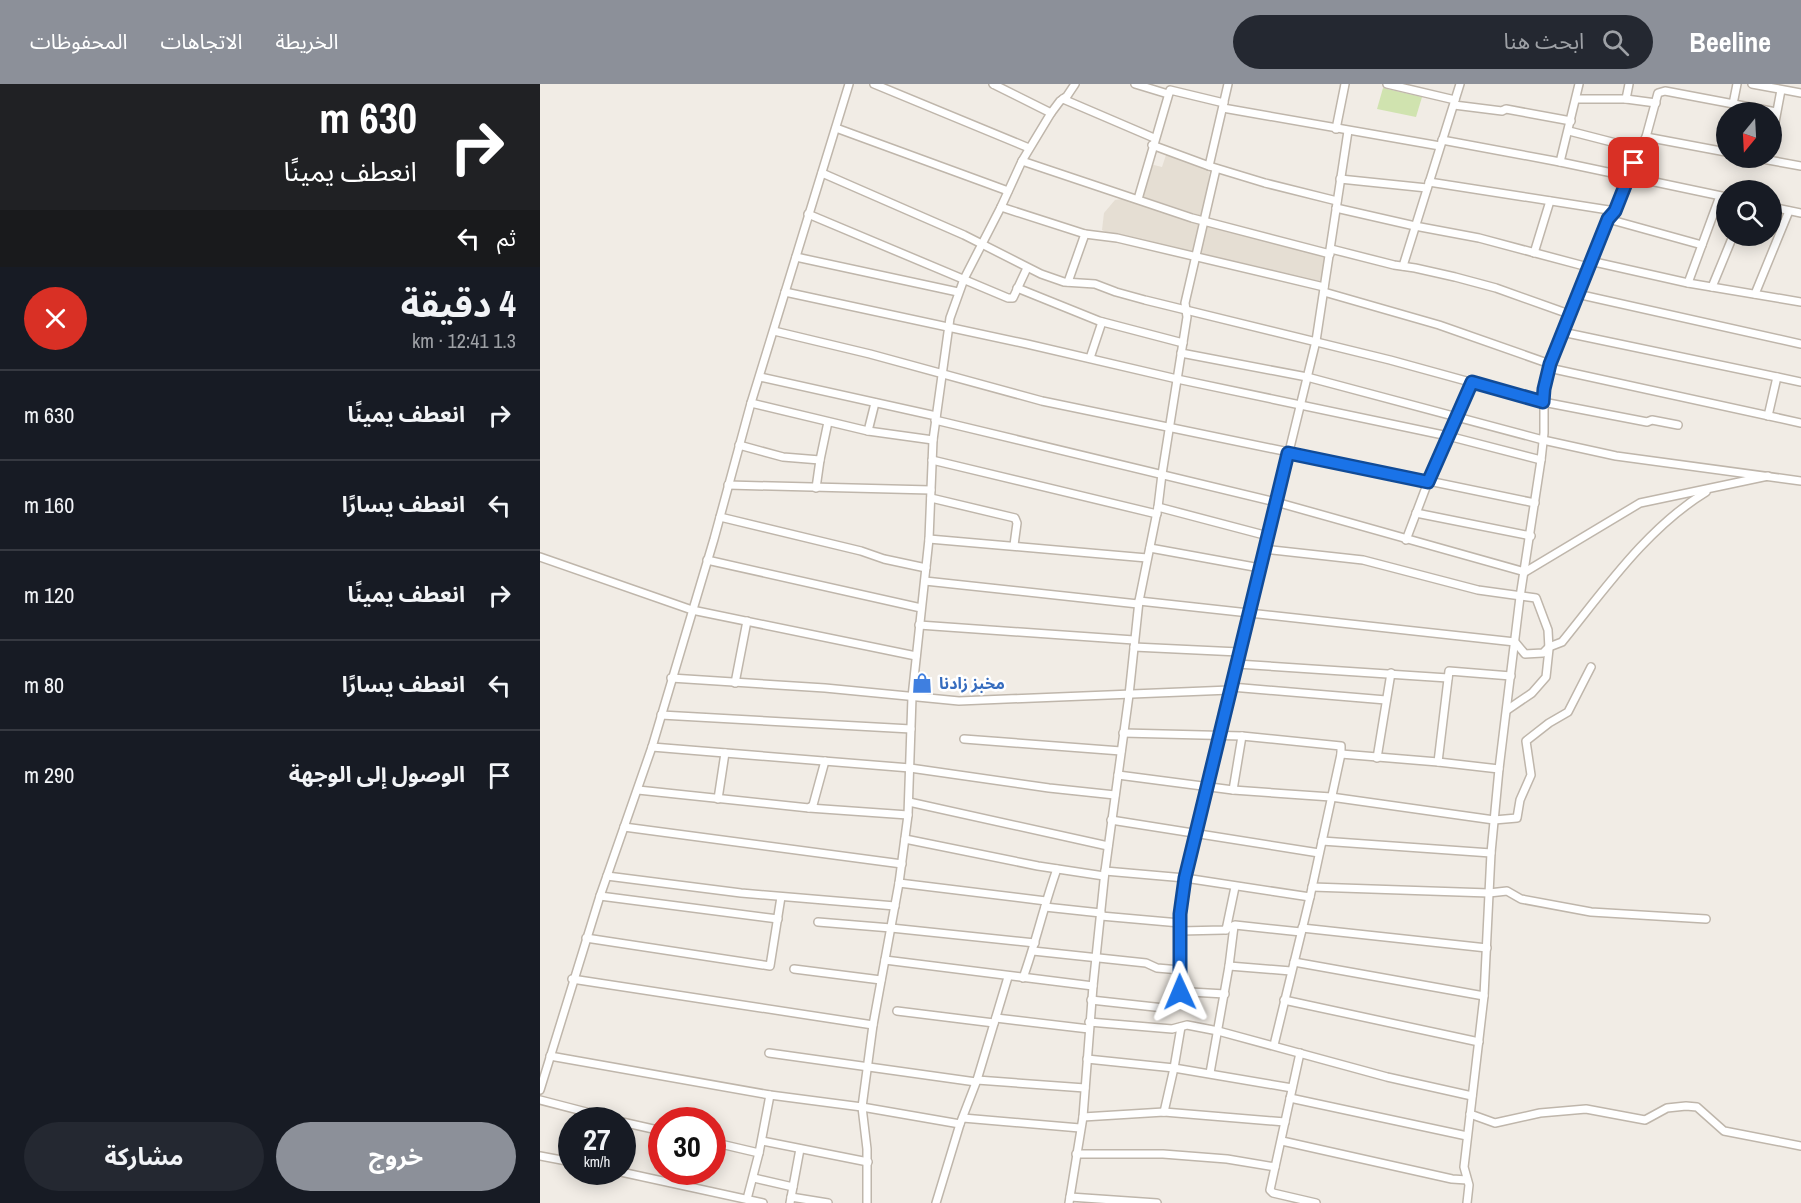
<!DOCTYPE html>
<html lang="ar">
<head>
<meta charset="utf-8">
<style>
  body { margin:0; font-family:"Archivo Narrow","Noto Sans Arabic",sans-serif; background:#242831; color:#f1f3f6; direction:rtl; height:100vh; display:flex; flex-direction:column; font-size:22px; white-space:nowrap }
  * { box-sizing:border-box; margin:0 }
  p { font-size:20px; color:#9ea1a6 }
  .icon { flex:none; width:33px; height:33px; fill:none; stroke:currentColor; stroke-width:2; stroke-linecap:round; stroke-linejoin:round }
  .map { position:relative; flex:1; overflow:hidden; direction:ltr }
  .side { display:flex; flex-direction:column; background:#171b24; width:540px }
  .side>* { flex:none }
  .banner { background:#202124; color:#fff; overflow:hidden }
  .needle { width:39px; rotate:198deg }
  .fabs { position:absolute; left:1176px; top:18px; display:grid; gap:12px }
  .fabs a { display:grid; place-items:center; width:66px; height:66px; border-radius:50%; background:#171b24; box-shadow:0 3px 15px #0003; font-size:30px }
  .speed { position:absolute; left:18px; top:1023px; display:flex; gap:12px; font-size:30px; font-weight:700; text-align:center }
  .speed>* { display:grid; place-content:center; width:78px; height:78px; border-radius:50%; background:#171b24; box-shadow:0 3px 15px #0003; line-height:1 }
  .speed small { font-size:15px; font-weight:400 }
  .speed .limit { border:9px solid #d22; background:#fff; color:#111 }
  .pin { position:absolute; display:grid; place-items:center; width:51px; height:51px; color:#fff; margin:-26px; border-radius:12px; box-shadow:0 3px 9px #0006 }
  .me { position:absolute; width:66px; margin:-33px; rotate:359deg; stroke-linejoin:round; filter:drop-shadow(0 0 4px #0008) }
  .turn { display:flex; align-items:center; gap:21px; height:126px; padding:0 24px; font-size:27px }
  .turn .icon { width:78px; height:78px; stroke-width:2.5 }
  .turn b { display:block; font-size:42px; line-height:51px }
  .then { display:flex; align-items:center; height:57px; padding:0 24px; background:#0003; gap:12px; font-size:22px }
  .round { display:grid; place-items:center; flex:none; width:63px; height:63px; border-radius:32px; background:#242831 }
  .summary { display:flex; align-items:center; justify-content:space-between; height:102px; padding:0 24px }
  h1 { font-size:36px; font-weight:700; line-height:45px }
  .cta { display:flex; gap:12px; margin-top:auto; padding:12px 24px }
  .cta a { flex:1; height:69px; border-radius:36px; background:#8c9099; color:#fff; font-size:24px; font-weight:700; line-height:69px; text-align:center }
  .cta a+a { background:#242831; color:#f1f3f6 }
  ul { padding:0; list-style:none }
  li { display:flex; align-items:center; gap:18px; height:90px; padding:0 24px; border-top:2px solid #363941 }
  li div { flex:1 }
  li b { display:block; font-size:22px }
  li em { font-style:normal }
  header { display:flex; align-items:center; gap:36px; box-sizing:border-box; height:84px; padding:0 30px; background:#8c9099; color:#fff }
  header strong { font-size:28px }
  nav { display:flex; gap:33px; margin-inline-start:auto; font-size:21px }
  .search { width:420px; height:54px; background:#242831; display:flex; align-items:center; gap:15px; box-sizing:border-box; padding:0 21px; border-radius:33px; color:#9ea1a6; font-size:22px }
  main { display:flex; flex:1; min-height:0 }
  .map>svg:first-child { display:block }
</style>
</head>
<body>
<header>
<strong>Beeline</strong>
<div class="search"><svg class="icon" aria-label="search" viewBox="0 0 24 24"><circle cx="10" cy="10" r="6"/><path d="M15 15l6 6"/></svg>ابحث هنا</div>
<nav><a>الخريطة</a><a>الاتجاهات</a><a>المحفوظات</a></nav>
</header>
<main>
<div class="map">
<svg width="1261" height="1119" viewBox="0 0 1261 1119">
  <rect width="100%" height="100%" fill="#f1ece5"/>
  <g fill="#e5ded3">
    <polygon points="627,68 670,84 666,118 662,132 601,112 610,80 622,83"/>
    <polygon points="590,114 663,138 655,171 570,150 562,146 564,129 575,116"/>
    <polygon points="667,139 793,171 785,202 721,183 660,170"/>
  </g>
  <polygon fill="#d0e3af" points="843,4 882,13 876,33 837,25"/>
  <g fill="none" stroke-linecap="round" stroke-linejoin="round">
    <g stroke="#bfb6ab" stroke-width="10">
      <g id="street">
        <polyline points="334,0 489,64"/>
        <polyline points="453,0 511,29"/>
        <polyline points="595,0 628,10"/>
        <polyline points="688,0 669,82 725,99 797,117"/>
        <polyline points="847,0 915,16"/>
        <polyline points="1212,0 1261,9"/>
        <polyline points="523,15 614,54"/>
        <polyline points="1037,15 1086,15 1116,19"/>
        <polyline points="1086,15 1089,0"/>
        <polyline points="1193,20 1197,0"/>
        <polyline points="914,21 962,27 966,25 1031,37"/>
        <polyline points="683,24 900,62"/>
        <polyline points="296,44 468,107"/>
        <polyline points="796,45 805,0"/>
        <polyline points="1029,47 1099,65"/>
        <polyline points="1106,53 1186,68"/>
        <polyline points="1232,54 1241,6"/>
        <polyline points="902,56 1020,78 1186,113"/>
        <polyline points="612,61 669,82"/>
        <polyline points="1217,74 1261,82"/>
        <polyline points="482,77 652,134 790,170"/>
        <polyline points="1020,78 1039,0"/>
        <polyline points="282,89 424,151 501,190 524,198 555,200 576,208 605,216 850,276 1003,318 1107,338 1112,336 1138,341"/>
        <polyline points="800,95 887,104"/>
        <polyline points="889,98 1075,127"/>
        <polyline points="598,115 630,6 684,19"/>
        <polyline points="461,123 545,150 577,154 784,203"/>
        <polyline points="1232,123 1261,129"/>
        <polyline points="796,124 875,142 939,154 1048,183"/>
        <polyline points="268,130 468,214 473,214 487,184"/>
        <polyline points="1068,135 1162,161"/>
        <polyline points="791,165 854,181 875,184 915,193 956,204 1029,230"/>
        <polyline points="994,169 1010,117"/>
        <polyline points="256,173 418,208"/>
        <polyline points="1050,177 1148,199 1261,218"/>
        <polyline points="863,182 920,0"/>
        <polyline points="528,198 545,150"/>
        <polyline points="1148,199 1180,112"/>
        <polyline points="1172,203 1193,152"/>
        <polyline points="477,204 559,237 643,259"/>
        <polyline points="245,208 487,260 637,295 908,352 1001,376"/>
        <polyline points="784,208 899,241 1010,280"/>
        <polyline points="1037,210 1261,260"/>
        <polyline points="1215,210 1249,127"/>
        <polyline points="234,247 330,270 502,317 995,419"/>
        <polyline points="1022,248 1261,298"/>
        <polyline points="641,269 767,293 1003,356 1076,372 1261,397"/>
        <polyline points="550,274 562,238"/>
        <polyline points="1009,284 1261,339"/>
        <polyline points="220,293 396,332"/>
        <polyline points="211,319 328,347 393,356"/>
        <polyline points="1228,332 1237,293"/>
        <polyline points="395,336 736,418 985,488 1100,419 1228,392"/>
        <polyline points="328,347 335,319"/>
        <polyline points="199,361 243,373 280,376"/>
        <polyline points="392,376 617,430"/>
        <polyline points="188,401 391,406"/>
        <polyline points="276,404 280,376 288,338"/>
        <polyline points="391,414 475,434 477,439 474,461"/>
        <polyline points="618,423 728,452"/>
        <polyline points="876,429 991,452"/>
        <polyline points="180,433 321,467 344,475 386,484"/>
        <polyline points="389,455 607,474"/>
        <polyline points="866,456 888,398 932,299"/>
        <polyline points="610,464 720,484"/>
        <polyline points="724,465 823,476 938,506 996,514 1008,546 1009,565 1006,593 992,609 967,626"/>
        <polyline points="0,473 152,526 376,572"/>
        <polyline points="167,476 381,524"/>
        <polyline points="385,497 598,520"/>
        <path d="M599 517 975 558 985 570 1003 569 1009 563 1022 558C1065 505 1107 444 1166 408"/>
        <polyline points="379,541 594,556"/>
        <polyline points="594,563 699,568"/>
        <polyline points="697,580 908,594"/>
        <polyline points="131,594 285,604 419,617 690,606"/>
        <polyline points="195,599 207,537"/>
        <polyline points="691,603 846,616"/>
        <polyline points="121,631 371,645"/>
        <polyline points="583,649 702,652 801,662 801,670 770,813 734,961"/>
        <polyline points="424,655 581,667"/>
        <polyline points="112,663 370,684 509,704 575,711"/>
        <polyline points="801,670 898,678 959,685"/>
        <polyline points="837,674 851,589"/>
        <polyline points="898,678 909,587 971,592"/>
        <polyline points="578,691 693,706 791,713 954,736 977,734 980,716 991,691 986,657 1009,639 1028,628 1051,583"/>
        <polyline points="98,706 269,724 273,721 285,677"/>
        <polyline points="693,706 702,652"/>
        <polyline points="178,715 185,669"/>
        <polyline points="369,718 568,762"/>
        <polyline points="269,724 368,731"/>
        <polyline points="571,736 779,769"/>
        <polyline points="84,743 362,780"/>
        <polyline points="365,755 498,782 564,792"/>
        <polyline points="782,757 951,769"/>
        <polyline points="565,787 645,794 770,813"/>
        <polyline points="67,792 201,809 355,822"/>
        <polyline points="359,799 506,817"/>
        <polyline points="772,803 949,809 967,807 981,815 1051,828 1166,835"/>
        <polyline points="60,812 238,835"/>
        <polyline points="505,823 561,829"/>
        <polyline points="561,832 640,839"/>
        <polyline points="278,838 351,844 495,859"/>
        <polyline points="762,844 947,864"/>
        <polyline points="686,846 695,803"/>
        <polyline points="640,847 684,846 695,841 761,848"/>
        <polyline points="46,854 230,882 241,813"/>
        <polyline points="493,867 606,879 617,884 640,886"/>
        <polyline points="345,876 553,902"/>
        <polyline points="754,878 944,912"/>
        <polyline points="689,882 751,887"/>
        <polyline points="254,885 341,896"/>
        <path d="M483 894C496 858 504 821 517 785"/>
        <polyline points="32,895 333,941"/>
        <polyline points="640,908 640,839 642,806 776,257 808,47"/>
        <polyline points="551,916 624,924 627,923 633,907 685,910"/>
        <polyline points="744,916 939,958"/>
        <polyline points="357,927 454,939"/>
        <polyline points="456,934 549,945"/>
        <polyline points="549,938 632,945 647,941 678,947 847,993 932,1012"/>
        <polyline points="229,969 436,998"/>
        <polyline points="760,969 730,1106 733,1109 776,1119"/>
        <polyline points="10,972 230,1011 322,1023 420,1040"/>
        <polyline points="547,975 634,984 752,1004"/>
        <polyline points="670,989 689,882 694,842"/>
        <polyline points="437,996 545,1004"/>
        <polyline points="0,1006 60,812 112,663 174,455 211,319 309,0"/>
        <polyline points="750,1014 927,1052"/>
        <polyline points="0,1016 77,1036"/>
        <polyline points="624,1028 634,984 641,943"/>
        <polyline points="930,1030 955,1039 1000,1029 1046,1025 1105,1036 1127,1024 1146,1022 1157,1023 1184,1047 1261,1062"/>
        <polyline points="543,1033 624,1028 745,1038"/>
        <polyline points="423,1034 540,1044"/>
        <polyline points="82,1038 122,1047"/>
        <polyline points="222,1057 328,1078"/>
        <polyline points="742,1057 912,1095 927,1096"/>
        <polyline points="172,1058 219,1069"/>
        <polyline points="536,1070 623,1070 687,1075 735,1083"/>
        <polyline points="0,1072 32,1078"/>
        <polyline points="81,1088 223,1119"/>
        <polyline points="214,1094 253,1103"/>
        <polyline points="251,1113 288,1119"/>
        <polyline points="530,1113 617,1119"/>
        <polyline points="207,1115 219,1069 230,1011"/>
        <polyline points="250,1119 260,1065"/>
        <polyline points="327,1119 327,1065 322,1023 333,941 359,799 368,731 372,613 389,455 393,356 410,234 424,195 461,123 482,77 511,29 520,17 527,12 535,0"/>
        <polyline points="396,1119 420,1040 437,996 468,893"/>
        <polyline points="529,1119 543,1033 553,902 565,787 589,611 599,517 618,423 622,390 647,233 645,219 676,85"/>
        <polyline points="927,1119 929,1101 924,1083 944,912 951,769 959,685 980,513 1001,376 1004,349 1004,305 1009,284 1068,135 1075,127 1090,93 1099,65 1106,53 1118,9 1125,7 1236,28"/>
      </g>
    </g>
    <use href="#street" stroke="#fff" stroke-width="7"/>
  </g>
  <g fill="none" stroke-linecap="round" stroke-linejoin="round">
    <g stroke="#114b97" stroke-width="15">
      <polyline id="route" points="640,908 640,830 645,794 748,369 888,398 932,298 1003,318 1004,305 1010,280 1068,135 1075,127 1094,79"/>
    </g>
    <use href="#route" stroke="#1a73e8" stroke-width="10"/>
  </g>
  <defs>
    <g id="shop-bare" transform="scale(1.62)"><path d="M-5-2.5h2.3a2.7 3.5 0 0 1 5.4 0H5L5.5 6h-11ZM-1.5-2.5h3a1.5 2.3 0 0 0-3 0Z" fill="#3f7fe0" stroke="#fff" stroke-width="2.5" paint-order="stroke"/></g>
  </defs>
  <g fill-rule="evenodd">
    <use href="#shop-bare" x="382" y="599"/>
  </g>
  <g text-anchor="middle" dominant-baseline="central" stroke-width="5" stroke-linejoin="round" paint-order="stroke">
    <g font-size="16" font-weight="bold" fill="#366cbe" stroke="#fff" text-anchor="start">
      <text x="399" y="599">مخبز زادنا</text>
    </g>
  </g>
</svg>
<div class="fabs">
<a><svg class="needle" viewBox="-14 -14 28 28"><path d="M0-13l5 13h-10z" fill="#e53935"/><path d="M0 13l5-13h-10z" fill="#9ea1a6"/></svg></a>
<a><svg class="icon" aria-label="search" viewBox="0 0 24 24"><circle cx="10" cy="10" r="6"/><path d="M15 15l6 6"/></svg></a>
</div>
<div class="speed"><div>27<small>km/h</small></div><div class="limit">30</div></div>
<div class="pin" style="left:1094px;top:79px;background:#d93025"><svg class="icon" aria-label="arrive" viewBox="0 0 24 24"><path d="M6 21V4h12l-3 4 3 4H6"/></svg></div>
<svg class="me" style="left:640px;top:908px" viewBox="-20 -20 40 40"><path d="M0-17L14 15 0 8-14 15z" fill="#1a73e8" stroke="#fff" stroke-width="4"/></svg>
</div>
<section class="side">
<div class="banner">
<div class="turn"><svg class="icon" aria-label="right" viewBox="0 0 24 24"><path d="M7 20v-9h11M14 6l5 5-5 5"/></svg><div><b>630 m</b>انعطف يمينًا</div></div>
<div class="then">ثم<svg class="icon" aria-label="left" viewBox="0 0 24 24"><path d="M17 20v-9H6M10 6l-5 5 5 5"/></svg></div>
</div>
<div class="summary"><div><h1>4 دقيقة</h1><p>1.3 km · 12:41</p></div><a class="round" style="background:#d93025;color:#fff"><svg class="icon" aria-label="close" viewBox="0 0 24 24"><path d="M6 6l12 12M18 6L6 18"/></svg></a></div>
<ul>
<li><svg class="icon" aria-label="right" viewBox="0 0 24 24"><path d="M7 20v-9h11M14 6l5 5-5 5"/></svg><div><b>انعطف يمينًا</b></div><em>630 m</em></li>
<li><svg class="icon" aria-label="left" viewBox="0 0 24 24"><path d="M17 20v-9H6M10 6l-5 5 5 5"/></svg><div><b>انعطف يسارًا</b></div><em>160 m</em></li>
<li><svg class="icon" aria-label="right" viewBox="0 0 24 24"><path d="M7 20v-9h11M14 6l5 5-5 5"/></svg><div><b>انعطف يمينًا</b></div><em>120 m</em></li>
<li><svg class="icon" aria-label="left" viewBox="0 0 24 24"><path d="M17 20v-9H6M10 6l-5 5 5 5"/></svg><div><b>انعطف يسارًا</b></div><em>80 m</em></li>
<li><svg class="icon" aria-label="arrive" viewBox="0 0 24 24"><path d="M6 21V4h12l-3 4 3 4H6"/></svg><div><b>الوصول إلى الوجهة</b></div><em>290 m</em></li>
</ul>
<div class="cta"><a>خروج</a><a>مشاركة</a></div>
</section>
</main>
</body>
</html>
